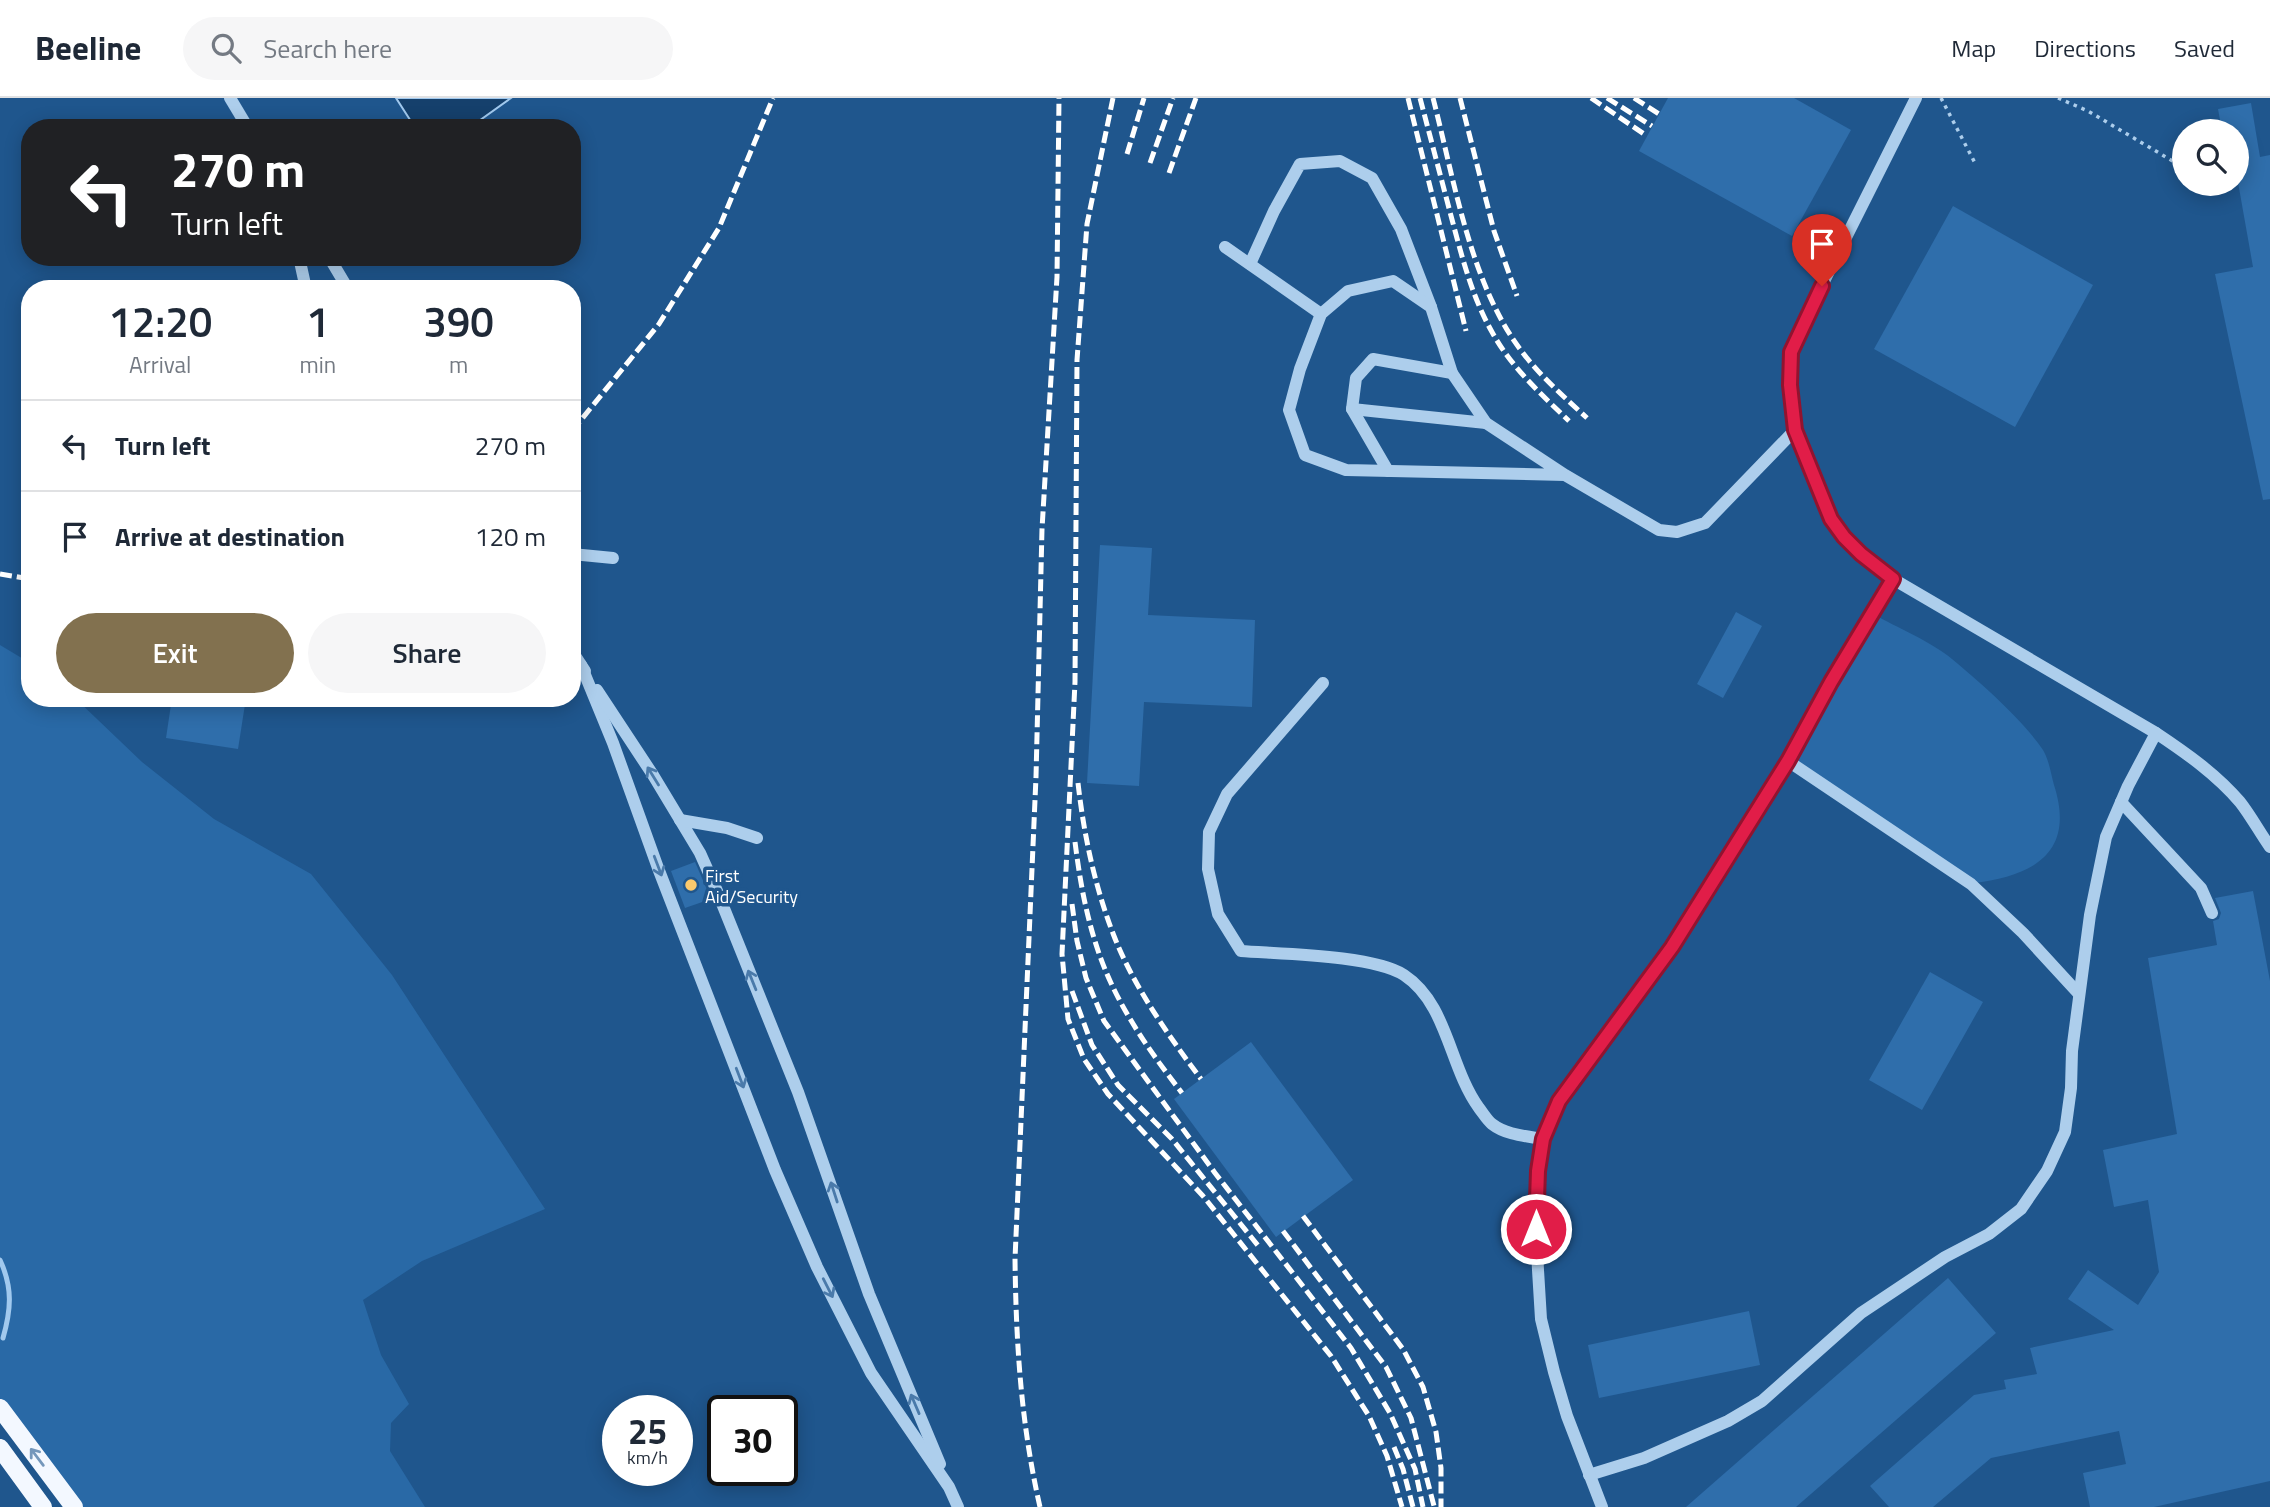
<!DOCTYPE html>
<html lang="en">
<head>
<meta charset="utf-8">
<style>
  body { margin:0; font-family:"Titillium Web",sans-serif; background:#f6f6f7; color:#1f2937; height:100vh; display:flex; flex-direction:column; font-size:26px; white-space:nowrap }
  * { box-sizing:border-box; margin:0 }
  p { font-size:23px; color:#747a83 }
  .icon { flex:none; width:38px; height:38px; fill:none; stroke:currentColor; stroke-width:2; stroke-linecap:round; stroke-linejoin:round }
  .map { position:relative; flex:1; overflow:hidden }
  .side { position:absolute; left:21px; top:182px; width:560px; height:427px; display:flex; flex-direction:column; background:#fff; border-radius:28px; box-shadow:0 4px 18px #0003 }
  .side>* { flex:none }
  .hud { position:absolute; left:21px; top:21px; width:560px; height:147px; border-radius:28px; box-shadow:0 4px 18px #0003; background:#202124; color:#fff; overflow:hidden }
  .fabs { position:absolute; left:2172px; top:21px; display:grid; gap:14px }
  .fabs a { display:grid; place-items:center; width:77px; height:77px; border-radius:50%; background:#fff; box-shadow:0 4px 18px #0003; font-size:35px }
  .speed { position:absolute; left:602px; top:1297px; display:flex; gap:14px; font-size:35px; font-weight:700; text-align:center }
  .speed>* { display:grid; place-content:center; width:91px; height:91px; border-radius:50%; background:#fff; box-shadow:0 4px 18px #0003; line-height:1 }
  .speed small { font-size:18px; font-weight:400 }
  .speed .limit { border:4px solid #111; border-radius:10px; background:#fff; color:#111 }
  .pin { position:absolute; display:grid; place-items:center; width:60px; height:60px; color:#fff; margin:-72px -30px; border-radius:50% 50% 50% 0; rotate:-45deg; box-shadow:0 0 7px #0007 }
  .pin .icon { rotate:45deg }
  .me { position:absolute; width:77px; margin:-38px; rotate:0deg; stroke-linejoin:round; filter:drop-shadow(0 0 5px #0008) }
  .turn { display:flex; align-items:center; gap:24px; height:147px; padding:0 35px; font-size:32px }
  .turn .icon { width:91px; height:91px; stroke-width:2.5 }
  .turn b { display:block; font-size:49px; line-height:60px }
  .eta { display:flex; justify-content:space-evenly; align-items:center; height:119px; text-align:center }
  .eta b { font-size:42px; font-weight:600; line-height:49px }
  .cta { display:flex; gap:14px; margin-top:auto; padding:14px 35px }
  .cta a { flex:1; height:80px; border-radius:42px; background:#82714f; color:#fff; font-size:28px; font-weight:600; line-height:80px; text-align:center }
  .cta a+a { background:#f6f6f7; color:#1f2937 }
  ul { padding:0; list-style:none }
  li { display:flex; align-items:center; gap:21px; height:91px; padding:0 35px; border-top:2px solid #e0e1e3 }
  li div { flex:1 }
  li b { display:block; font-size:26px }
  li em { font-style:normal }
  header { display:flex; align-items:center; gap:42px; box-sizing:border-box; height:98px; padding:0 35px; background:#fff; border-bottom:2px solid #e0e1e3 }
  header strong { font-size:33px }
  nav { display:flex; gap:38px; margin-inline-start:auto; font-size:24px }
  .search { width:490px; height:63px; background:#f6f6f7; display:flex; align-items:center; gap:18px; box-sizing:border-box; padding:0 24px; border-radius:38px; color:#747a83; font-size:26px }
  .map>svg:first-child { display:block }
</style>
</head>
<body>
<header>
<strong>Beeline</strong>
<div class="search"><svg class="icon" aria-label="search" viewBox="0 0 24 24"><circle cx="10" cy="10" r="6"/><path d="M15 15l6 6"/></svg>Search here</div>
<nav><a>Map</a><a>Directions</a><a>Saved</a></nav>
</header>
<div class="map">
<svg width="2270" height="1409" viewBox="0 0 2270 1409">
  <rect width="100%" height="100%" fill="#1f568d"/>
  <g fill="#2969a6">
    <path d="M1873 516C1896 529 1932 544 1952 561 1981 585 2022 621 2043 652 2049 662 2051 676 2054 687 2076 755 2033 778 1973 785L1790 663Z"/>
    <polygon points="0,547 30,565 30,600 75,600 142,664 214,721 311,776 392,877 545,1111 422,1163 363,1202 381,1257 409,1306 391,1325 390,1353 425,1409 75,1409 0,1308"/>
  </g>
  <polygon fill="#15406c" stroke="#a1c9ee" stroke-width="2" points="396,0 511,0 476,25 414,28"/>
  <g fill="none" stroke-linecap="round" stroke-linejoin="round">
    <path stroke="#a1c9ee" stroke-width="5" d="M0 1162C13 1190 11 1212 3 1240"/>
  </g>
  <g fill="#2f6eab">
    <polygon points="1668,0 1794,0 1851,32 1792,138 1639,53"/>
    <polygon points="2251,5 2260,59 2270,57 2270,401 2263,402 2215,176 2253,169 2236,73 2236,33 2222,33 2218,11"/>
    <polygon points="1953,108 2093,187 2015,329 1874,251"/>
    <polygon points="1100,447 1152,450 1148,517 1255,522 1252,609 1144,604 1139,688 1087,685"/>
    <polygon points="1736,514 1762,528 1723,600 1697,586"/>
    <polygon points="172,600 246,600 238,651 166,640"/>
    <polygon points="695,764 711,801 685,810 671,773"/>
    <polygon points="2253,793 2270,883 2270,1383 2154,1409 2090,1409 2083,1375 2126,1366 2119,1333 1991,1360 1933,1409 1889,1409 1870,1388 1974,1297 2006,1291 2004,1282 2037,1276 2030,1250 2114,1232 2068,1201 2088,1172 2138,1207 2159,1174 2148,1102 2114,1109 2103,1052 2177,1036 2148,860 2217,847 2213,823 2219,821 2221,815 2215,800"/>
    <polygon points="1930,874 1983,904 1922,1012 1869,982"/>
    <polygon points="1251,944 1353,1082 1276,1139 1174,1001"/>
    <polygon points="1948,1180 1996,1235 1796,1409 1686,1409"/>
    <polygon points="1749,1213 1760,1267 1599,1300 1588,1247"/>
  </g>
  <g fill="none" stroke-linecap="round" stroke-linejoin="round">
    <g stroke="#adceec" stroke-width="3.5" stroke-dasharray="3.5 5" stroke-linecap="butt">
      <polyline points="1941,0 1975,65"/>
      <polyline points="2058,0 2088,13 2176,65"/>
    </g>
    <g stroke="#adceec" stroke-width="12">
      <polyline points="230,0 248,30"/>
      <path d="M1916 0 1798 235 1791 254 1790 287 1795 332 1831 421 1844 439 1861 456 1893 481 2156 635C2186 655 2216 676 2240 704 2251 718 2260 735 2270 749"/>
      <polyline points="1225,149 1321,216"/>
      <polyline points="299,159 306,191"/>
      <polyline points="329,159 348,191"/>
      <polyline points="1250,166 1274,113 1300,66 1340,63 1372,80 1401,131 1431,209"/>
      <polyline points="1352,311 1486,325"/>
      <polyline points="1388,373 1352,311 1356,280 1373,261 1452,275"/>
      <polyline points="1565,377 1346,372 1305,357 1289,312 1300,271 1321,216 1348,193 1393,183 1431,209 1452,275 1486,325 1565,377 1659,432 1677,434 1705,425 1795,332"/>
      <polyline points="572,456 613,460"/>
      <polyline points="572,553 585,573"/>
      <polyline points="581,567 613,645 658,770 775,1072 817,1169 871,1275 949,1389 958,1409"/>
      <path d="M1323 585 1227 696 1209 734 1208 771 1218 816 1241 853C1280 856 1373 857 1404 877 1448 906 1449 969 1479 1010 1483 1015 1487 1022 1492 1026 1506 1037 1526 1038 1543 1041"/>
      <polyline points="597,592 653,677 700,755 717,793 798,994 869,1196 940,1366"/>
      <polyline points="1788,663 1971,786 2023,835 2079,896"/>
      <polyline points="2121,704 2201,790 2212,815"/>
      <polyline points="680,722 727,730 757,740"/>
      <polyline points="1589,1377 1644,1360 1728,1323 1762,1303 1861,1215 1945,1159 1989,1136 2021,1111 2047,1073 2065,1034 2071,990 2072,953 2090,817 2106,739 2128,688 2156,635"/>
      <polyline points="1602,1409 1567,1318 1554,1274 1541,1221 1538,1172 1535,1111 1543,1041 1559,1003 1574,981 1672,849 1788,663 1831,584 1893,481"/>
    </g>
    <g stroke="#f3f8ff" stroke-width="18">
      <polyline points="0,1310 74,1409"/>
      <polyline points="0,1350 43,1409"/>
    </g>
    <g stroke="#fff" stroke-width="5" stroke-dasharray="12 5" stroke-linecap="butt">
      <polyline points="1113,0 1087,126 1077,262 1075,584 1062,856 1068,921 1084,961 1108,996 1203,1098 1331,1258 1369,1318 1387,1358 1402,1409"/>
      <polyline points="1408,0 1466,233"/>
      <path d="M1420 0C1430 38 1440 76 1450 114 1461 155 1471 197 1492 234 1511 269 1541 296 1569 323"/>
      <path d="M1433 0C1454 81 1470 184 1520 251 1539 277 1563 298 1587 320"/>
      <polyline points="1460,0 1494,133 1517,198"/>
      <polyline points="1591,0 1647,38"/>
      <polyline points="1607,0 1652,28"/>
      <polyline points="1634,0 1659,16"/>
      <polyline points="1127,56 1144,0"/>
      <polyline points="1150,65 1173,0"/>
      <polyline points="1169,75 1196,0"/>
      <polyline points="572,333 659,226 719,130 773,0"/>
      <polyline points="0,476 30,481"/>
      <path d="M1078 685C1084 738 1095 789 1114 838 1134 889 1168 937 1201 981"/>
      <path d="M1075 744C1080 784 1087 823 1101 861 1119 910 1150 954 1182 995"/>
      <polyline points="1072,806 1077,843 1086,880 1104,923 1215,1075 1351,1250 1390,1315 1415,1371 1423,1409"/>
      <polyline points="1072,893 1092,947 1118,987 1172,1041 1260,1150"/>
      <polyline points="1303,1118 1403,1251 1423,1289 1436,1334 1441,1370 1441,1409"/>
      <polyline points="1283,1133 1386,1269 1411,1320 1434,1408"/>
      <polyline points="1394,1349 1403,1371 1413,1409"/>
      <path d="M1040 1409C1021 1326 1016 1246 1015 1161L1036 679 1042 431 1057 179 1059 0"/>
    </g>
  </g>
  <defs><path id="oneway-shaft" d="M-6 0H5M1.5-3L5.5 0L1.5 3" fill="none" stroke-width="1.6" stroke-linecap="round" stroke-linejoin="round" transform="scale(1.75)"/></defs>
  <g stroke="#4a7aaa">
    <use href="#oneway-shaft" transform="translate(653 678) rotate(-122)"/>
    <use href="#oneway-shaft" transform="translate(658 768) rotate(69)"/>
    <use href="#oneway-shaft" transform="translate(752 882) rotate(-112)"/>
    <use href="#oneway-shaft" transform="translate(740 980) rotate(69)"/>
    <use href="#oneway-shaft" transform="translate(834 1094) rotate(-108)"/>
    <use href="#oneway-shaft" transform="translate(828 1190) rotate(63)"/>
    <use href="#oneway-shaft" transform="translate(915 1306) rotate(-113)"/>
  </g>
  <use stroke="#7497bb" href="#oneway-shaft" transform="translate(37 1359) rotate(-127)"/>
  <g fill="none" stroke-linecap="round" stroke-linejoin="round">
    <g stroke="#92132f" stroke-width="18">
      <polyline id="route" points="1536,1131 1538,1073 1543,1041 1559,1003 1672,849 1788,663 1831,584 1893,481 1861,456 1844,439 1831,421 1795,332 1790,287 1791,254 1822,188"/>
    </g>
    <use href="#route" stroke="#e11d48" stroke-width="12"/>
  </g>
  <circle fill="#fac96d" stroke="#1f568d" stroke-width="2.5" cx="691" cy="787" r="7"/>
  <g text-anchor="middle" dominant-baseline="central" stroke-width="7" stroke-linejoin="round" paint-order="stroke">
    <g font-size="18" fill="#fff" stroke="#1f568d" text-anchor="start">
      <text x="705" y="777">First<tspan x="705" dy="21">Aid/Security</tspan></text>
    </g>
  </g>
</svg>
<div class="fabs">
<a><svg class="icon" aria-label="search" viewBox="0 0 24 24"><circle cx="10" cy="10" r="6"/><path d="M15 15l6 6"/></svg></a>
</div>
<div class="speed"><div>25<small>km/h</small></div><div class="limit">30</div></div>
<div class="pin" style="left:1822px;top:188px;background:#d93025"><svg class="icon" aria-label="arrive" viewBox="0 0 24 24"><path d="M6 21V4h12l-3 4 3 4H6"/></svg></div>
<svg class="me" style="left:1536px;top:1131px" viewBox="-20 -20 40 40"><circle r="17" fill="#e11d48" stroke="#fff" stroke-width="3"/><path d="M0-11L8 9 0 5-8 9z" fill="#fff"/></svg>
<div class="hud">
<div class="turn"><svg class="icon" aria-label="left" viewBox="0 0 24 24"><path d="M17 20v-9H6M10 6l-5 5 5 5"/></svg><div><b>270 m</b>Turn left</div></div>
</div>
<section class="side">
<div class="eta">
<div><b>12:20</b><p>Arrival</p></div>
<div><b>1</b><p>min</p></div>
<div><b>390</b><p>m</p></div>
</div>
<ul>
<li><svg class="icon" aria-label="left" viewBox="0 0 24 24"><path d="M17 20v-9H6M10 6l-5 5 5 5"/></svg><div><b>Turn left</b></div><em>270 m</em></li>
<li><svg class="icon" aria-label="arrive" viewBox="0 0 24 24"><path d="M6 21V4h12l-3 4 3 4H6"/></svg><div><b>Arrive at destination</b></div><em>120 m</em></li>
</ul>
<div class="cta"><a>Exit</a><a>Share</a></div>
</section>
</div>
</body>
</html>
